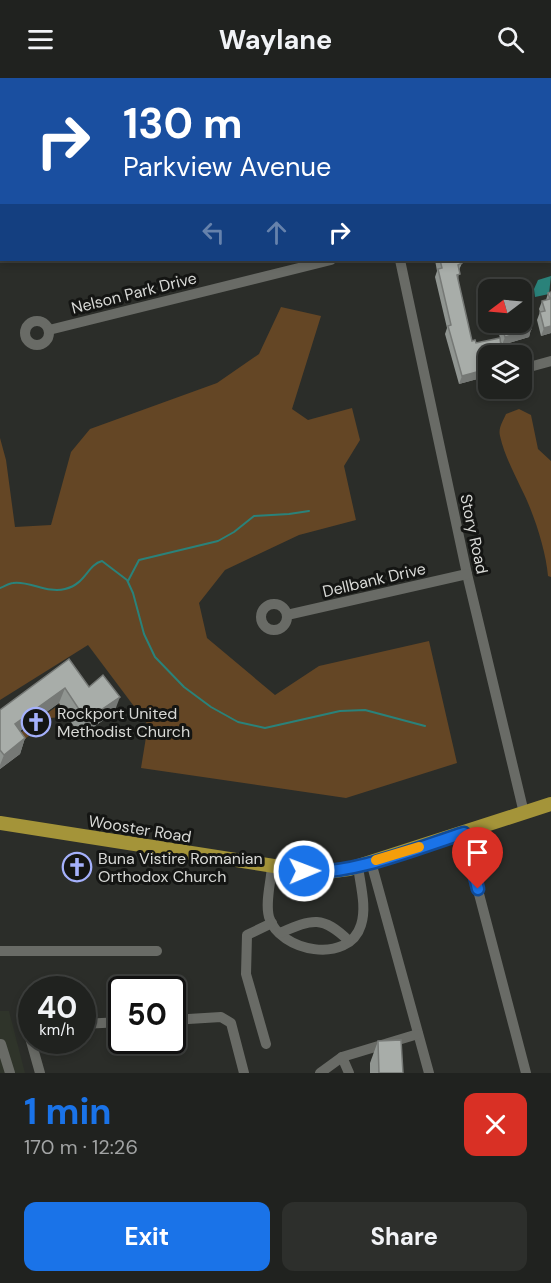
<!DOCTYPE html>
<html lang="en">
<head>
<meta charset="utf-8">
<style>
  body { margin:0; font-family:"DM Sans",sans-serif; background:#2d2f2c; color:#f1f3f6; height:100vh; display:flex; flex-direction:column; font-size:22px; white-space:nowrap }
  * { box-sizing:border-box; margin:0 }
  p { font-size:20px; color:#a2a4a4 }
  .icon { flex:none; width:33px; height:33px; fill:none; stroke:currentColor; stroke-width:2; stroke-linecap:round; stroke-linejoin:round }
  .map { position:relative; height:995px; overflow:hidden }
  .side { display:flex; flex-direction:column; background:#20221f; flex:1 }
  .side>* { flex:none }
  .top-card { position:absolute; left:0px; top:0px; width:552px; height:183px; box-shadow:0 3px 9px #0003,0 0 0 2px #3d3f3d; background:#1a4fa0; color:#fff; overflow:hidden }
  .needle { width:39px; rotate:254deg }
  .controls { position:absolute; left:478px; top:201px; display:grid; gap:12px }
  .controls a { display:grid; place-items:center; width:54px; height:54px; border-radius:12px; background:#20221f; box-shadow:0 3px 9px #0003,0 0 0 2px #3d3f3d; font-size:30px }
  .speed { position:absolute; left:18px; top:898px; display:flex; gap:12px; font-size:30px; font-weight:700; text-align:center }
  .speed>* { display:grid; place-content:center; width:78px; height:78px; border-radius:50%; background:#20221f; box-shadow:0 3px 9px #0003,0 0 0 2px #3d3f3d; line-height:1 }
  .speed small { font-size:15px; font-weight:400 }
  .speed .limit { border:3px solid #111; border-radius:9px; background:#fff; color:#111 }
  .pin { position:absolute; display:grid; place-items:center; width:51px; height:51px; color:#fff; margin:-62px -26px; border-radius:50% 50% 50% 0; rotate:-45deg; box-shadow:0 0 6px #0007 }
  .pin .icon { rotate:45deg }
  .me { position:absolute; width:66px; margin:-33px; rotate:89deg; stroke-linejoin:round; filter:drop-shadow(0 0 4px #0008) }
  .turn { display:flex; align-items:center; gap:21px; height:126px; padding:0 24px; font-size:27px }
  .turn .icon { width:78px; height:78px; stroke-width:2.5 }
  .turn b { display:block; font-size:42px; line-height:51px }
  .lanes { display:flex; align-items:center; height:57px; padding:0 24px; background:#0003; justify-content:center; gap:30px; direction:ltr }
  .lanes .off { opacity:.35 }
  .round { display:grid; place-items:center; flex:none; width:63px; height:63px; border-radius:12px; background:#2d2f2c }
  .overview { display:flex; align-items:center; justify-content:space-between; height:102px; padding:0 24px }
  h1 { font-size:36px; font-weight:700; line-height:45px; color:#1a73e8 }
  .action { display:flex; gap:12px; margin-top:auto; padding:12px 24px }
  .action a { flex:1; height:69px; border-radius:12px; background:#1a73e8; color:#fff; font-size:24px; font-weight:700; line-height:69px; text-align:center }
  .action a+a { background:#2d2f2c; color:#f1f3f6 }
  header { display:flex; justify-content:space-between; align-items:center; height:78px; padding:0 24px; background:#20221f; font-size:27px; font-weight:700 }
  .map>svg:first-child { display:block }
</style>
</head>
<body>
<header><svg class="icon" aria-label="menu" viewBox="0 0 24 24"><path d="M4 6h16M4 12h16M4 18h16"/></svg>Waylane<svg class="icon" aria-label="search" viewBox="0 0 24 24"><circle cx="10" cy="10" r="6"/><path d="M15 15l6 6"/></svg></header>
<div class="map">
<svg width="551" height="995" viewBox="0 0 551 995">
  <rect width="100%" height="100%" fill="#2b2d29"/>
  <polygon fill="#2f342a" points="0,933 9,933 25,995 0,995"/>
  <g fill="#644625">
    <polygon points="281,229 321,238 292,331 308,342 352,330 360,362 344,388 356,442 299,457 225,492 199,525 207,560 275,617 319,588 429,563 457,685 346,720 141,690 148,647 88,567 0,622 0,360 6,382 15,449 51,447 71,374 90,351 217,305 259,276"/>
    <path d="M519 331 531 337 538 371 551 383V499L548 498C546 472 533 433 521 410 513 393 504 376 500 358 498 350 503 343 506 336Z"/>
    <polygon points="60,626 66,637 65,639 49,640 46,646 19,665 12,661"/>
  </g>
  <polygon fill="#2a827a" points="551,198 549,216 535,219 534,211 538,202"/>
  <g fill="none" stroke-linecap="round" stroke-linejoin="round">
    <g stroke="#2a827a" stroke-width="2">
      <polyline points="128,503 139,482 218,463 234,454 254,438 289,436 309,433"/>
      <path d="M0 510C4 509 9 505 13 505 28 502 48 516 65 511 86 506 87 487 102 483L127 502 133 515 144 556 155 579 184 609 211 629 238 644 265 650 340 633 365 632 425 648"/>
    </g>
    <g stroke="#696b66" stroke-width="10">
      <polyline points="361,0 361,2"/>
      <polyline points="0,1 5,0"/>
      <polyline points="336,2 342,0"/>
      <polyline points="0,87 2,87"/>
      <polyline points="400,182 467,496 524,735"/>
      <circle cx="37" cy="255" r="12"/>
      <polyline points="49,252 331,182"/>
      <polyline points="522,291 551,283"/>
      <circle cx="274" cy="539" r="13"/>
      <polyline points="287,537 467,496"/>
      <polyline points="463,755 526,995"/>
      <polyline points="371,784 429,995"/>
      <path d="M272 788C271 804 265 824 269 839 279 874 349 887 361 847 367 829 360 806 358 788"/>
      <path d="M280 855C313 841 322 837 349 863"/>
      <polyline points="0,873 157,873"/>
      <polyline points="172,942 221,939 231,945 244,995"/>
      <polyline points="82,946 122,944"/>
      <polyline points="32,949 27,949 40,995"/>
      <polyline points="1,966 10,995"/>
      <polyline points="266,966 246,896 247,857 272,845"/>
      <polyline points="342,979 349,995"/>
      <polyline points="320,995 342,979 418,956"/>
    </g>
    <polyline stroke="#a49439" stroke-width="14" points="0,745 319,795 349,791 371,784 551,726"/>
  </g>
  <g fill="#909591">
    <polygon points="435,182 461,182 462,185 459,192 458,203 472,263 476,265 500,260 497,249 499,244 522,244 531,251 529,259 502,267 500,261 489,278 489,297 482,298 481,300 459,306 445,256 447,250 435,199 437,193"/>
    <polygon points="551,214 551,255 541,258 537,242 540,234 539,231 542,223 546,222 548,215"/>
    <polygon points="69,581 89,609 114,635 80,658 59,625 20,653 25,660 20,676 0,691 0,632"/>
    <polygon points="378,963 403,995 370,995 370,985"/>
  </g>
  <g fill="#767976">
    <polygon points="551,248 551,255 541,258 544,250"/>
    <polygon points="531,251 529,259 502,267 505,259"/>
    <polygon points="489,289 489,297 482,298 481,300 459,306 462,298 483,290"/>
    <polygon points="65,610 59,625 9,661 15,646"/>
    <polygon points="120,619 114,635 80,658 86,642"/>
    <polygon points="25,660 20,676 0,691 0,687 4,677"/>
  </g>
  <g fill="#a8ada9" stroke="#767976" stroke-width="1.5">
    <polygon points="396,0 551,0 551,1 396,2"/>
    <polygon points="440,182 461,182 462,185 458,187 460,196 457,197 472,263 475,262 476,265 500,260 502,278 489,278 489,289 483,290 484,292 462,298 448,248 451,247 438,191 442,190"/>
    <polygon points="551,214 551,248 544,250 540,234 545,233 542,223 550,221 548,215"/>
    <polygon points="524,224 531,251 505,259 501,244 522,244 522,225"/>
    <polygon points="69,581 89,609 103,597 120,619 86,642 65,610 15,646 25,660 4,677 0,672 0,632"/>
    <polygon points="401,962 403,995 379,995 378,963"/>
  </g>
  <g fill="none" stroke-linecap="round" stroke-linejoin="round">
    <g stroke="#114b97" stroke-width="15">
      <path id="route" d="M304 793C347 799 420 769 464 755L478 811"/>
    </g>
    <use href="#route" stroke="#1a73e8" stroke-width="10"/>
    <polyline stroke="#f59e0b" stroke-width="10" points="376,782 419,769"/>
  </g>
  <defs>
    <g id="church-ring" transform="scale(1.5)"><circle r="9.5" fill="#141513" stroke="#a5b1fc" stroke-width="1.5"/><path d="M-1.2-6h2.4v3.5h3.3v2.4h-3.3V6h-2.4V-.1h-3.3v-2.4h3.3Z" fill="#a5b1fc"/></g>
  </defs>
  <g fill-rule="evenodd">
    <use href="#church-ring" x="36" y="644"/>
    <use href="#church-ring" x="77" y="789"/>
  </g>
  <g text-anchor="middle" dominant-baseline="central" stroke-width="6" stroke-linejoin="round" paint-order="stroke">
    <g font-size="16" fill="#d8d9d6" stroke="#141513">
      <text transform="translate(134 215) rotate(-14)">Nelson Park Drive</text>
      <text transform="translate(474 456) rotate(78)">Story Road</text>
      <text transform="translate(374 502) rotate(-13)">Dellbank Drive</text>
      <text transform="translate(140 751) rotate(9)">Wooster Road</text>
    </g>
    <g font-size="16" fill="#d8d9d6" stroke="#141513" text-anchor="start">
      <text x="57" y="635">Rockport United<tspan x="57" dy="18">Methodist Church</tspan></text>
      <text x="98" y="780">Buna Vistire Romanian<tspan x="98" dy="18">Orthodox Church</tspan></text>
    </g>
  </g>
</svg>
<div class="controls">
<a><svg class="needle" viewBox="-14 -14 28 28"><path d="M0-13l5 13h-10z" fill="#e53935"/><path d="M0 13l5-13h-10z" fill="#a2a4a4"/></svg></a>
<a><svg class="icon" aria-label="layers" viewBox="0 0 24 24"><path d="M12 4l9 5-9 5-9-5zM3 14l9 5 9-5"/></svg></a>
</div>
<div class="speed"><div>40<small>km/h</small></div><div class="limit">50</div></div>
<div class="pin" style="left:478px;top:811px;background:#d93025"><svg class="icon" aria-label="arrive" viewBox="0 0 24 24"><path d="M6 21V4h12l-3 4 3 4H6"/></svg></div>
<svg class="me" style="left:304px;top:793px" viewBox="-20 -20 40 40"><circle r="17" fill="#1a73e8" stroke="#fff" stroke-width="3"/><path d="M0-11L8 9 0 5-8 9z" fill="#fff"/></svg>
<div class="top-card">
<div class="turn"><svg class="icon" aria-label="right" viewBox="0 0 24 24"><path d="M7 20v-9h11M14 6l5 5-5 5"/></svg><div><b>130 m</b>Parkview Avenue</div></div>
<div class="lanes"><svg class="icon off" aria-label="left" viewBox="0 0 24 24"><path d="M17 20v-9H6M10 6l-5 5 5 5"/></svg><svg class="icon off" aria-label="ahead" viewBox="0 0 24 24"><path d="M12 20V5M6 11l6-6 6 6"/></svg><svg class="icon" aria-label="right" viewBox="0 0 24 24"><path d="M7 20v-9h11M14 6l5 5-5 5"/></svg></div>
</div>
</div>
<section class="side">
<div class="overview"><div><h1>1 min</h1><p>170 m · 12:26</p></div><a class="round" style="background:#d93025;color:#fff"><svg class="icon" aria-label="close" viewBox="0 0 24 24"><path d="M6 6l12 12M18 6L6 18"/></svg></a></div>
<div class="action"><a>Exit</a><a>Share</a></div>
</section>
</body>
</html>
